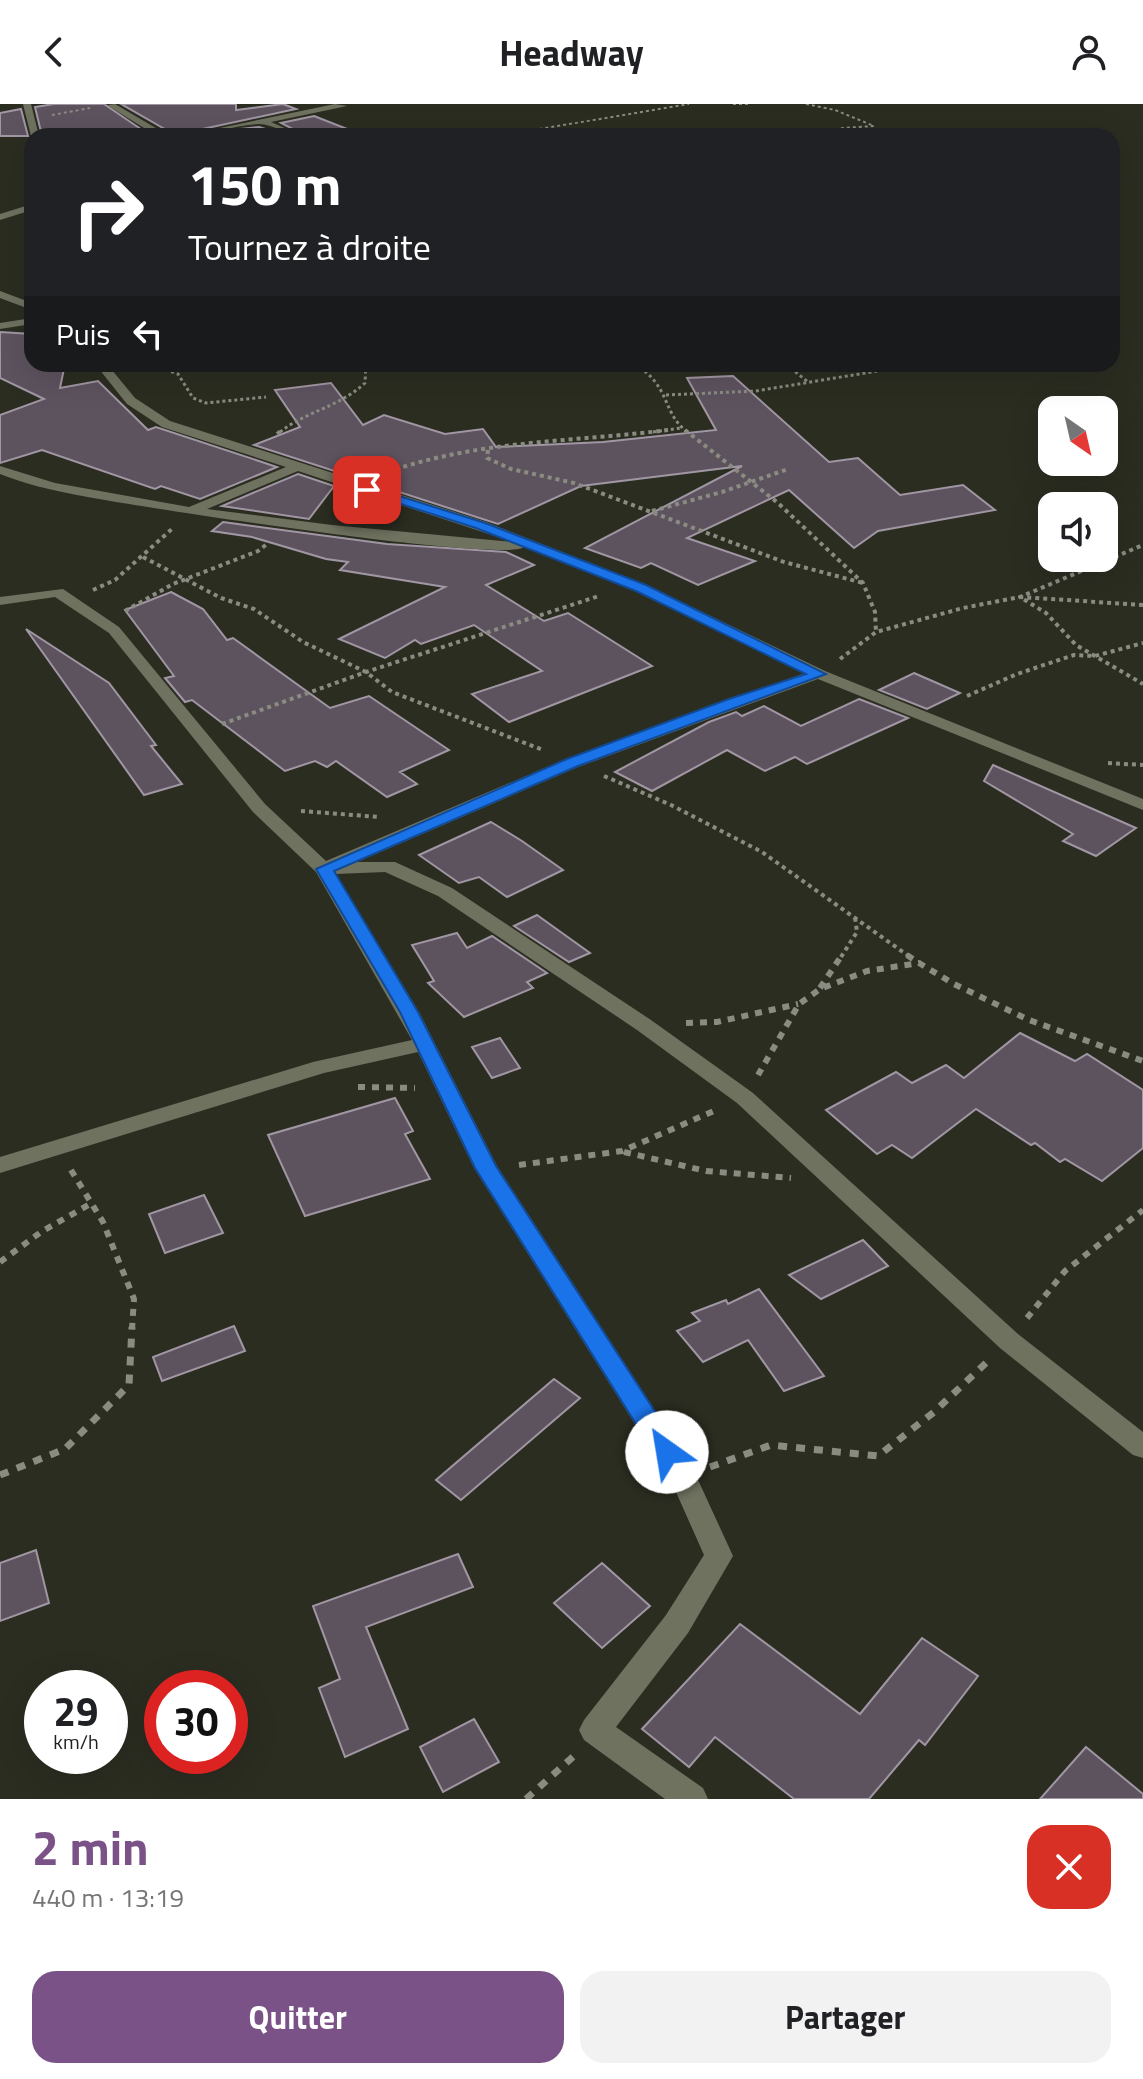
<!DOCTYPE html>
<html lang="fr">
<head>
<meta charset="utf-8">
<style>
  body { margin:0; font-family:"Titillium Web",sans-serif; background:#f2f2f2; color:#202124; height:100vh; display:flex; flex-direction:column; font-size:30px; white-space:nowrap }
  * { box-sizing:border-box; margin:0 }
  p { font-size:26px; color:#757577 }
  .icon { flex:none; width:44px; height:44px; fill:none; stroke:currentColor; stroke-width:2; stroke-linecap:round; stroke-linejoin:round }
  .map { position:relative; height:1695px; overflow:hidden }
  .drawer { display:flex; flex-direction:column; background:#fff; flex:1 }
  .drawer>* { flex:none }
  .hud { position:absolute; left:24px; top:24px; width:1096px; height:244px; border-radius:24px; box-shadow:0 8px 32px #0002; background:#202124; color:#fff; overflow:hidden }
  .needle { width:52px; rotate:146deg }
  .controls { position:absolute; left:1038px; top:292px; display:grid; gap:16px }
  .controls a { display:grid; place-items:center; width:80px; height:80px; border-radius:16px; background:#fff; box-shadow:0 8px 32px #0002; font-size:40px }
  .speed { position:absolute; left:24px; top:1566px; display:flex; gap:16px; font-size:40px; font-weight:700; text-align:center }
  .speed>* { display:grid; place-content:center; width:104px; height:104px; border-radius:50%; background:#fff; box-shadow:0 8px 32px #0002; line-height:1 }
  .speed small { font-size:20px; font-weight:400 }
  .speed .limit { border:12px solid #d22; background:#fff; color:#111 }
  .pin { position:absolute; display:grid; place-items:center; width:68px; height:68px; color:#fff; margin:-34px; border-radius:16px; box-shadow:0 4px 12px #0006 }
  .me { position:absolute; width:88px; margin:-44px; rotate:328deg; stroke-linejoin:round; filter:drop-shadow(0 0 6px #0008) }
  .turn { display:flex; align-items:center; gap:28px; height:168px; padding:0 32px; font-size:36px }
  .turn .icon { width:104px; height:104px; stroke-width:2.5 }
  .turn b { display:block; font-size:56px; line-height:68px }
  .then { display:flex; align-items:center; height:76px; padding:0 32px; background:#0003; gap:16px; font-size:30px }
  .round { display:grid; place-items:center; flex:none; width:84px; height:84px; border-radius:24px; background:#f2f2f2 }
  .summary { display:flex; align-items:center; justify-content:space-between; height:136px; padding:0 32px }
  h1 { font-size:48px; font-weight:700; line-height:60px; color:#7a5287 }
  .primary-button { display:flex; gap:16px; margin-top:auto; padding:16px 32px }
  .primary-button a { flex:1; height:92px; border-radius:24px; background:#7a5287; color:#fff; font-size:32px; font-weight:700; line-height:92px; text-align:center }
  .primary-button a+a { background:#f2f2f2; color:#202124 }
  header { display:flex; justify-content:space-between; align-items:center; height:104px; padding:0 32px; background:#fff; font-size:36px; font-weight:700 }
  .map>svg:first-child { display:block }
</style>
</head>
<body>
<header><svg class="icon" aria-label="back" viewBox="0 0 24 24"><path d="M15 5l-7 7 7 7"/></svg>Headway<svg class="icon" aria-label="person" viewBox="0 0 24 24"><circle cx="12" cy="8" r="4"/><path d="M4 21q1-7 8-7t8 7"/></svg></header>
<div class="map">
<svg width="1143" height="1695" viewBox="0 0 1143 1695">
  <rect width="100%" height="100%" fill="#2b2d21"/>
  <g fill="#5d535f" stroke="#a196a3" stroke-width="2">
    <polygon points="54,0 104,0 151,32 42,32 35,3"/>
    <polygon points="121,0 236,0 236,6 283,0 296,5 170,32 168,27"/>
    <polygon points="21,5 28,32 0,32 0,9"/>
    <polygon points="314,12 360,30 359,32 306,32 281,19"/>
    <polygon points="259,23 288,32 208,32 240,25"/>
    <polygon points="0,228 32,230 32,260 65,260 60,284 98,277 148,326 156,323 277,363 200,395 161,382 155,385 42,346 0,359 0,311 44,295 0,274"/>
    <polygon points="733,272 829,358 858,354 900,391 963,381 995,406 878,427 854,444 789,386 687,434 755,457 698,481 651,459 641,464 585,444 742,362 581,382 498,420 254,341 300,323 275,286 331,279 363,321 384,311 445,330 483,325 496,343 603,338 716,326 687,274"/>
    <polygon points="298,370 334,382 309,415 222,402"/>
    <polygon points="223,418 387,440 506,448 534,461 486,481 544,517 568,509 652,562 509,618 472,590 542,567 474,521 421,540 415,536 385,554 339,535 445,483 340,466 348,458 326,455 252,433 212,427"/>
    <polygon points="171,488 203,505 227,536 233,534 330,604 369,592 449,646 400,668 417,680 387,693 336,657 327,663 315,657 285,667 192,596 185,598 165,574 174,572 125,506"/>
    <polygon points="26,525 109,579 156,641 151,642 182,680 144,691"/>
    <polygon points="914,569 960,589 927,605 879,586"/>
    <polygon points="859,595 908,614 807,660 795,653 765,667 727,646 652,687 615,668 709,618 736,608 742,612 764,602 801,622"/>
    <polygon points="993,661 1136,724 1096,752 1063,737 1073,730 984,677"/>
    <polygon points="491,718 522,737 563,766 507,793 479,773 459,779 419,751"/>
    <polygon points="537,811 590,849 569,858 514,822"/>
    <polygon points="457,829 467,844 492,832 547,869 527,878 533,884 464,913 428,879 434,877 412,841"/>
    <polygon points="1020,929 1075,957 1087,950 1143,986 1143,1044 1102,1077 1065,1055 1060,1058 1035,1039 1031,1041 976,1005 912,1054 892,1041 877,1050 826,1006 896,968 912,979 946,961 964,974"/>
    <polygon points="500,934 520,964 492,974 472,943"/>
    <polygon points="395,994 413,1027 405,1030 430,1075 305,1112 268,1031"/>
    <polygon points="204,1091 223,1129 165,1149 149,1110"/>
    <polygon points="863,1136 888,1162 821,1195 789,1171"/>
    <polygon points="759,1185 824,1272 784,1287 748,1236 703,1258 677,1227 700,1217 692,1209 726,1196 728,1200"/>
    <polygon points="234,1222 245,1247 162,1277 153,1253"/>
    <polygon points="554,1275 580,1294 461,1396 436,1376"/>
    <polygon points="36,1446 49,1499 0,1517 0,1459"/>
    <polygon points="458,1450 473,1483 366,1523 408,1625 345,1653 319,1584 340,1575 313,1502"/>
    <polygon points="602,1459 650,1502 602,1544 554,1499"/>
    <polygon points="740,1520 860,1610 922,1534 978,1572 925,1641 919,1636 869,1695 794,1695 715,1633 689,1663 642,1625"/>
    <polygon points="474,1615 499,1658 443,1688 420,1643"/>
    <polygon points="1086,1643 1143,1690 1143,1695 1040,1695"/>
  </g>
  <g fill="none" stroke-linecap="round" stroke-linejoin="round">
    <g stroke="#8a8c82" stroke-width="2" stroke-dasharray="3 3" stroke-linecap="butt">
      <polyline points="733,0 751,0"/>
      <polyline points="806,0 835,6 874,22 843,24 807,32"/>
      <polyline points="52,11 90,4"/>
      <polyline points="498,32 689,0"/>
      <polyline points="717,32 726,29"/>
    </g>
    <g stroke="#8a8c82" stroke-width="3" stroke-dasharray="3 3" stroke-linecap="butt">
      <polyline points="136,260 164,265 178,270 193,294 206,299 266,293"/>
      <path d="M635 260C672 284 661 307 687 328"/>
      <polyline points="786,260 808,278"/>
      <polyline points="1054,260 1079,265"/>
      <polyline points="666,291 756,287 920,260"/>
      <path d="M280 328C307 307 339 303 365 279L366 260"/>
      <polyline points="653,328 681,324"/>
    </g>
    <g stroke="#8a8c82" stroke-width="4" stroke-dasharray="4 4" stroke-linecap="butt">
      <polyline points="685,326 778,399 863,479 875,508 876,528"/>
      <polyline points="277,330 282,326"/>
      <polyline points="488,346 487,354 511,365 574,379 784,458 863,479"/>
      <path d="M388 368C478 336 574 338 668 326"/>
      <polyline points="652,407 722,388 788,365"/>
      <polyline points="143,453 221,494 254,505 303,538 366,568 392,588 543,646"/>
      <polyline points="93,486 115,476 173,424"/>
      <polyline points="1143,501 1020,493 1046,509 1076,541 1143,580"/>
      <polyline points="125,507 173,480 258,447 267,440"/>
      <polyline points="840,555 876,528 963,504 1020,493 1143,441"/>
      <polyline points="967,592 1017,570 1074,551 1095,552 1143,539"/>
      <polyline points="222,620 366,568 599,492"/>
      <polyline points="1108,659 1143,661"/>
      <polyline points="604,672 671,701 762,748 910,853"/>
      <polyline points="301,707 379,713"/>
      <polyline points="841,853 857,828 855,813"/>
    </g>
    <g stroke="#8a8c82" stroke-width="6" stroke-dasharray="7 7" stroke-linecap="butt">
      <polyline points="907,851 919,859"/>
      <polyline points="820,884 842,851"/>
      <polyline points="686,919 717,918 798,900"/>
      <polyline points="758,971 799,900 820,885 867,867 919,859 954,880 1029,916 1143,957"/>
      <polyline points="358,983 415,984"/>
      <polyline points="624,1048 706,1067 791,1074"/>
      <polyline points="519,1061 622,1047 716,1006"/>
      <polyline points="71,1066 103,1118 134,1195 132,1225"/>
      <polyline points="0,1158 41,1128 90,1100"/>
      <polyline points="1027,1214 1065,1167 1143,1106"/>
    </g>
    <g stroke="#8a8c82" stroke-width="7" stroke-dasharray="9 9" stroke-linecap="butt">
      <polyline points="710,1363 771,1341 878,1352 934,1308 988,1257"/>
      <polyline points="0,1371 65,1345 129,1281 132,1223"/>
      <polyline points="526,1695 574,1652"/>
    </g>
    <g fill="#6f725f" fill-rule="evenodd">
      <polygon points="23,0 31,0 39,32 31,32"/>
      <polygon points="115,0 166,30 167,32 157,32 107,1"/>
      <path d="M335 0 347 2 271 18 303 32C287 32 274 20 259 20 233 21 208 32 181 32Z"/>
      <polygon points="32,100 32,106 0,116 0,110"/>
      <polygon points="0,187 32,199 32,206 0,194"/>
      <polygon points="32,214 32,220 0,225 0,219"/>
      <path d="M95 260H107L135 294 170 317 486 418 646 481 825 567 1143 695V706L818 575 578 663 357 758H395L452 784 651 916 753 989 1018 1230 1143 1328V1354L1133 1351 1000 1244 737 999 637 926 438 792 385 768 336 770 419 908 497 1062 693 1365 733 1452 688 1529 616 1623 703 1684 708 1695H665L584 1636 579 1626 584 1616 666 1511 704 1451 672 1379 474 1064 418 948 324 969 0 1069V1053L313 958 412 936 316 768 253 708 109 529 55 493 0 501V493L63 485 119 523 265 700 326 757 566 655 805 569 636 487 524 443C504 460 127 401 77 391 51 386 25 380 0 370V362L55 379 189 403 286 363 162 323 127 300ZM298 367 513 438 332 421 207 405Z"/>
    </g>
  </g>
  <polygon fill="#1a73e8" stroke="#114b97" stroke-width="2" points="367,382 485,419 646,481 826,570 578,662 334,767 418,908 496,1062 676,1340 679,1348 676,1355 667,1358 658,1355 475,1064 400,908 316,765 567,655 729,595 806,570 636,487 476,424 363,388 363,383"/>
</svg>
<div class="controls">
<a><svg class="needle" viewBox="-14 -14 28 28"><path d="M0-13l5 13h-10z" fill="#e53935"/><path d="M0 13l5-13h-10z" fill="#757577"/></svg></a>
<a><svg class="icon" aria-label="sound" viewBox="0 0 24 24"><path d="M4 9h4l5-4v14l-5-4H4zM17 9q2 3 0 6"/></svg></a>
</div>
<div class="speed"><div>29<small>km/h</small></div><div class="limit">30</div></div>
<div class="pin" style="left:367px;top:386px;background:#d93025"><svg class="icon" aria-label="arrive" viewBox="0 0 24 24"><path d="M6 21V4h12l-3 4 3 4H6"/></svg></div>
<svg class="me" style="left:667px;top:1348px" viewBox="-20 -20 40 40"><circle r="19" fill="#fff"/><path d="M0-13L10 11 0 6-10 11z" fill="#1a73e8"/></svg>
<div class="hud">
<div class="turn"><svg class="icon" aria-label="right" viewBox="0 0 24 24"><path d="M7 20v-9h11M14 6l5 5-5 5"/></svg><div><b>150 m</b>Tournez à droite</div></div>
<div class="then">Puis<svg class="icon" aria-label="left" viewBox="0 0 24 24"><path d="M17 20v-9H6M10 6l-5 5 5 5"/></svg></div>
</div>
</div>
<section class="drawer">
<div class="summary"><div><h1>2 min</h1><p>440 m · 13:19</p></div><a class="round" style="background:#d93025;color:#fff"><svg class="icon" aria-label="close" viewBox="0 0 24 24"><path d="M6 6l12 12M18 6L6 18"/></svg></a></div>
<div class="primary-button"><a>Quitter</a><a>Partager</a></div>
</section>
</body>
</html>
